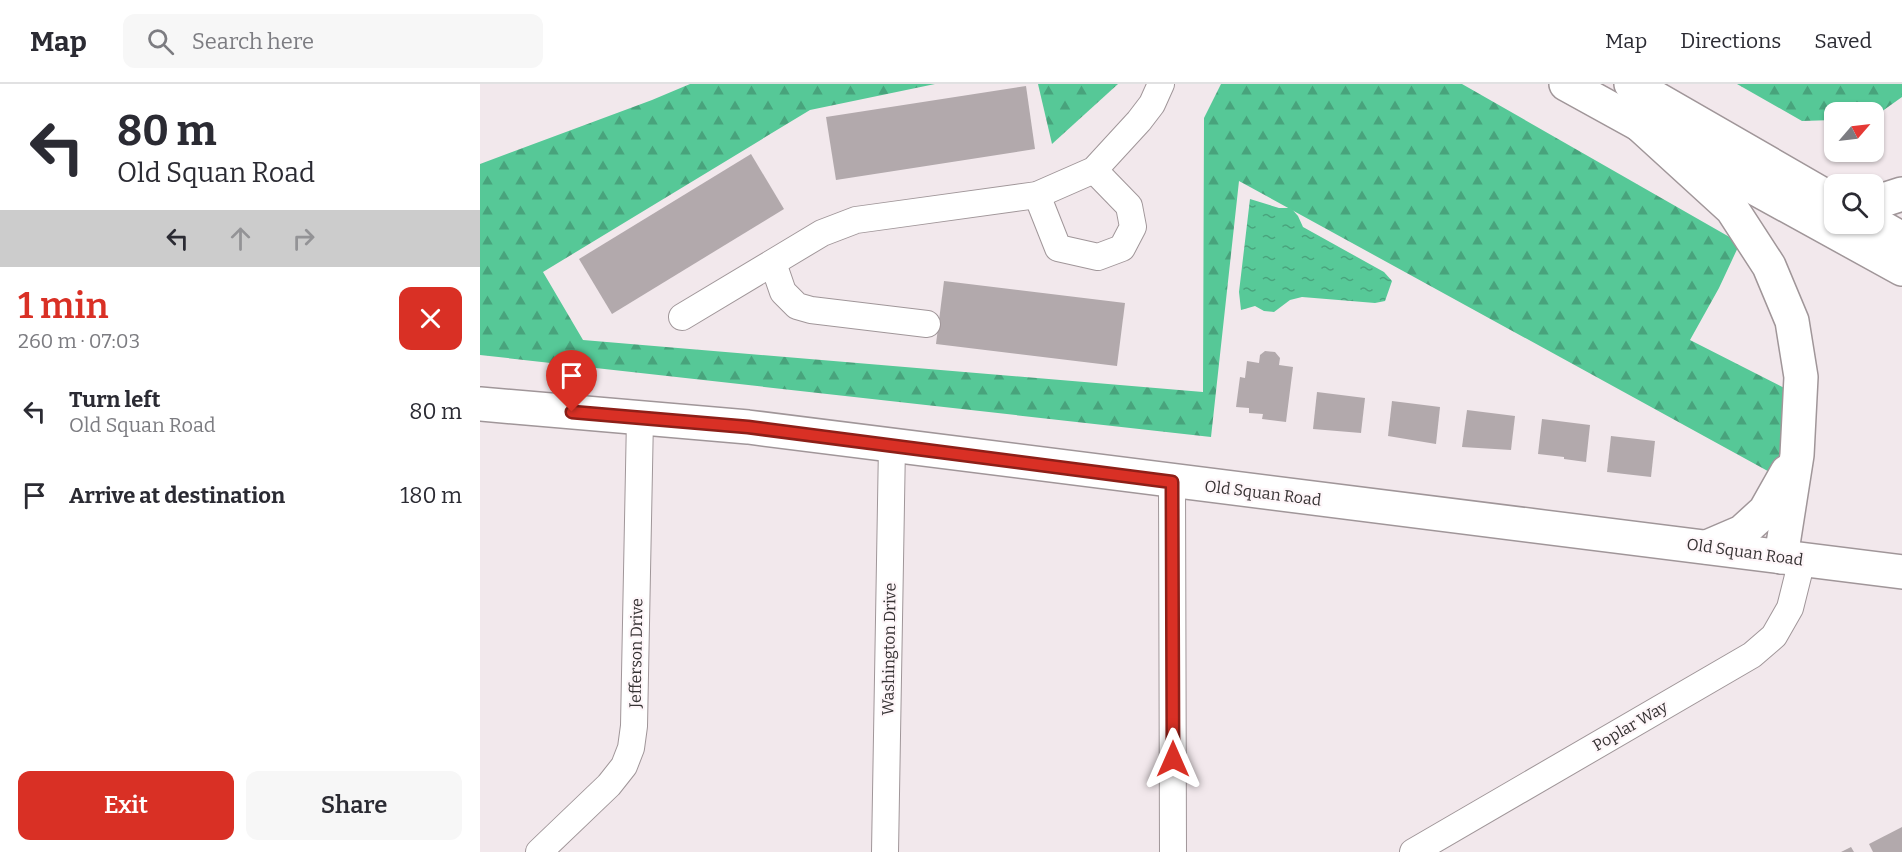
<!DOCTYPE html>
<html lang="en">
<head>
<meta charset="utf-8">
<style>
  body { margin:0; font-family:Bitter,serif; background:#f7f7f7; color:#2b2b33; height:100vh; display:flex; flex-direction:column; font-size:22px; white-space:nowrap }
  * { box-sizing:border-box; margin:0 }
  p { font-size:20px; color:#7c7c81 }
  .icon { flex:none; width:33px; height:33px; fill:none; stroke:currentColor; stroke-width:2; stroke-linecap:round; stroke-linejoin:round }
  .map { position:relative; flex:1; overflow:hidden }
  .side { display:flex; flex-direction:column; background:#fff; width:480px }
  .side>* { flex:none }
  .top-card { background:#fff; color:#2b2b33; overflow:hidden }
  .needle { width:39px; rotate:62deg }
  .fabs { position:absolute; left:1344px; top:18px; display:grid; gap:12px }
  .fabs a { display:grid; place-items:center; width:60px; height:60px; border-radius:12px; background:#fff; box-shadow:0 2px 4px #0004; font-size:30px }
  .pin { position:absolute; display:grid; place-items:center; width:51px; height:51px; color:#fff; margin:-62px -26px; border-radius:50% 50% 50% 0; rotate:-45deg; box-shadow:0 0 6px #0007 }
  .pin .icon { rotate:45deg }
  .me { position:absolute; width:66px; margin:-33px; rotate:0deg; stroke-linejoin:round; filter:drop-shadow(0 0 4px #0008) }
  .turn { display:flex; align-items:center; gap:21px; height:126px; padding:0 18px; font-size:27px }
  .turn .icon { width:78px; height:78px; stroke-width:2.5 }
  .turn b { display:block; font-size:42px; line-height:51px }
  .lanes { display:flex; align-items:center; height:57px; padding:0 18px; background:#0003; justify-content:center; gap:30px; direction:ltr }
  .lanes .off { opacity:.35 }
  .round { display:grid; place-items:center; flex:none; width:63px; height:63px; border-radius:12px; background:#f7f7f7 }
  .head { display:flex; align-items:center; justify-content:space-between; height:102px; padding:0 18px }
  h1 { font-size:36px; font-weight:600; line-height:45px; color:#d93025 }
  .button { display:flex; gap:12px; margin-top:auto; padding:12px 18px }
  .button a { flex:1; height:69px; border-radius:12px; background:#d93025; color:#fff; font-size:24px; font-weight:600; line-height:69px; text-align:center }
  .button a+a { background:#f7f7f7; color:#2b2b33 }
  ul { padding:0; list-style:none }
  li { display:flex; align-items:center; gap:18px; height:84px; padding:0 18px }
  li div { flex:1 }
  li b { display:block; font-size:22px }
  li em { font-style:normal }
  header { display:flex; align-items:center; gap:36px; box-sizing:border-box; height:84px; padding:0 30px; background:#fff; border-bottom:2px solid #e1e1e2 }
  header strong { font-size:28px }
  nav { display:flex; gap:33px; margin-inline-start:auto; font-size:21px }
  .search { width:420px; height:54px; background:#f7f7f7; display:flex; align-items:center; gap:15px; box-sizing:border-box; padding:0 21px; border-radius:12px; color:#7c7c81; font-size:22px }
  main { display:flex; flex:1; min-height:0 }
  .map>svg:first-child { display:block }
</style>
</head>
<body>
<header>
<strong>Map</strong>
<div class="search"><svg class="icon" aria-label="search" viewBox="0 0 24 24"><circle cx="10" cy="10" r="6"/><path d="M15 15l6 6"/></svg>Search here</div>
<nav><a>Map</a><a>Directions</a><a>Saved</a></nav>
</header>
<main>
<section class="side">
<div class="top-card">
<div class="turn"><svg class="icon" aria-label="left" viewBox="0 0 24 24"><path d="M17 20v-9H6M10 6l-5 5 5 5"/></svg><div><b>80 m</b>Old Squan Road</div></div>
<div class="lanes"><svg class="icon" aria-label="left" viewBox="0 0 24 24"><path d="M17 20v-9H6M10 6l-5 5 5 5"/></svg><svg class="icon off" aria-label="ahead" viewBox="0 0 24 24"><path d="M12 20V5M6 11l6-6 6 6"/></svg><svg class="icon off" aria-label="right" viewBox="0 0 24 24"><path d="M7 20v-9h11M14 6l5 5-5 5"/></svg></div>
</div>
<div class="head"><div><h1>1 min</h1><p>260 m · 07:03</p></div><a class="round" style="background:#d93025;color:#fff"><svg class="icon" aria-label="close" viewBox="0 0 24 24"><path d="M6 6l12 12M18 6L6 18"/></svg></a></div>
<ul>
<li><svg class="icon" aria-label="left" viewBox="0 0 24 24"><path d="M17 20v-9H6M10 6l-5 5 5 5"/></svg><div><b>Turn left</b><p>Old Squan Road</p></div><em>80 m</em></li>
<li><svg class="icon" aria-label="arrive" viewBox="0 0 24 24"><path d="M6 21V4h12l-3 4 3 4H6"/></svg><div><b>Arrive at destination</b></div><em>180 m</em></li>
</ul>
<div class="button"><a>Exit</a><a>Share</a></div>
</section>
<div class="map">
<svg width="1422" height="768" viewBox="0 0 1422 768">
  <defs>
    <pattern id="forest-firs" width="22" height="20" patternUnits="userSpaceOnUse" patternTransform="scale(1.5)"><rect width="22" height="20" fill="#56c897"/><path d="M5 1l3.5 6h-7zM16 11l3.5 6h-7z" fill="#48a37c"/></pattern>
    <pattern id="water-ripples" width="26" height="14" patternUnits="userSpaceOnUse" patternTransform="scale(1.5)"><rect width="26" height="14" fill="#57c998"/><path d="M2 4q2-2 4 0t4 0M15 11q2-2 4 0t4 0" fill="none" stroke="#49a47d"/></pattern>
  </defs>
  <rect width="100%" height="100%" fill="#f2e8ec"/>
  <g fill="url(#forest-firs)">
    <polygon points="210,0 455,0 330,26 63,188 103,256 723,308 724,34 741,0 982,0 1260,159 1239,204 1210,256 1314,309 1295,391 759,97 731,353 0,271 0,80 172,16"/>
    <polygon points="558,0 638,0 572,60"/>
    <polygon points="1257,0 1422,0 1422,13 1394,33 1394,28 1354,28 1354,36 1322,37"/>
  </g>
  <polygon fill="url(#water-ripples)" points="770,115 799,124 811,124 818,132 823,143 904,188 912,197 905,217 895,219 822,213 810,216 794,228 784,227 775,222 761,226 759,208"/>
  <g fill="#b2a9ac">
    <polygon points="546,2 555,65 356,96 346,33"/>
    <polygon points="271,70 304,125 132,230 99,175"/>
    <polygon points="464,197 645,219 637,282 456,260"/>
    <polygon points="785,267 795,268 800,274 799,281 813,283 806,338 782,335 783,330 769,329 769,324 756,323 760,293 765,294 767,277 779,279 780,271"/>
    <polygon points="837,308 885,314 881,349 833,345"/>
    <polygon points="912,317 960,323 956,360 908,352"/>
    <polygon points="987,326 1035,332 1031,366 982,363"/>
    <polygon points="1062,335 1110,341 1106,378 1084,375 1084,373 1058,370"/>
    <polygon points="1131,352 1175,357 1171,393 1127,388"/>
    <polygon points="1422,743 1422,768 1393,768 1389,760"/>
    <polygon points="1371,763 1374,768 1361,768"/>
  </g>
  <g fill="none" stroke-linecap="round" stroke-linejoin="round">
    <g stroke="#a09699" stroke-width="28">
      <g id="street">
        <polyline points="557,111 578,164 618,173 642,164 653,143 649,122 614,86"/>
        <polyline points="293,179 303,208 317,222 331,226 447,240"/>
        <polyline points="202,233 342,149 376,136 557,111 614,86 659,37 672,20 681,0"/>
        <polyline points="692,398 693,768"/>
        <polyline points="59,768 129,701 144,682 151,664 154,642 160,334"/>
        <polyline points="405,768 412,361"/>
        <polyline points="933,768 1272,571 1294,552 1310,524 1322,476"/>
      </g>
    </g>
    <g stroke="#a09699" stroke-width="36">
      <polyline id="secondary" points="0,320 268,343 1422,488"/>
    </g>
    <g stroke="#a09699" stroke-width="36">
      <g id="highway">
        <polyline points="1086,0 1422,185"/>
        <polyline points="1151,0 1354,117"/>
        <polyline points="1160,41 1252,125 1289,182 1312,237 1321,293 1317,371 1301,473"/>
        <polyline points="1394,119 1422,110"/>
        <polyline points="1394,139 1422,155"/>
        <polyline points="1227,463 1262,448 1285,427 1307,388"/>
      </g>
    </g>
    <use href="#street" stroke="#fff" stroke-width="26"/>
    <use href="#secondary" stroke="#fff" stroke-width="33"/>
    <use href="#highway" stroke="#fff" stroke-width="33"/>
  </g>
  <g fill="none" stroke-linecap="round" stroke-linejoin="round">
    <g stroke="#8d1f18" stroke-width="15">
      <polyline id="route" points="92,328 268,343 692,398 693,675"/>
    </g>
    <use href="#route" stroke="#d93025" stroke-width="10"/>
  </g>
  <g text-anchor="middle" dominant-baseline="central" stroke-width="4.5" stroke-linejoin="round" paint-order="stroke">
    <g font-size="16" fill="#363233" stroke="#fef6f9">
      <text transform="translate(783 409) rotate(7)">Old Squan Road</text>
      <text transform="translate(1265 468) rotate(8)">Old Squan Road</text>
      <text transform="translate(409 565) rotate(-89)">Washington Drive</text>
      <text transform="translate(156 569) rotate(-89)">Jefferson Drive</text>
      <text transform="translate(1150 642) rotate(-30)">Poplar Way</text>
    </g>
  </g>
</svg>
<div class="fabs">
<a><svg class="needle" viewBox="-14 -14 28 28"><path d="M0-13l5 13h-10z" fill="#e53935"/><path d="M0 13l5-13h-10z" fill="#7c7c81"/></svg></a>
<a><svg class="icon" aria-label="search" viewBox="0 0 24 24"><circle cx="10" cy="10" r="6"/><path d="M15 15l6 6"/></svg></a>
</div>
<div class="pin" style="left:92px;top:328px;background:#d93025"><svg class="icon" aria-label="arrive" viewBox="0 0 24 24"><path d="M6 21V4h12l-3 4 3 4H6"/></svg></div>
<svg class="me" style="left:693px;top:675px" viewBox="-20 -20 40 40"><path d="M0-17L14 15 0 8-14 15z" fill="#d93025" stroke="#fff" stroke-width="4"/></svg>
</div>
</main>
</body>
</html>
